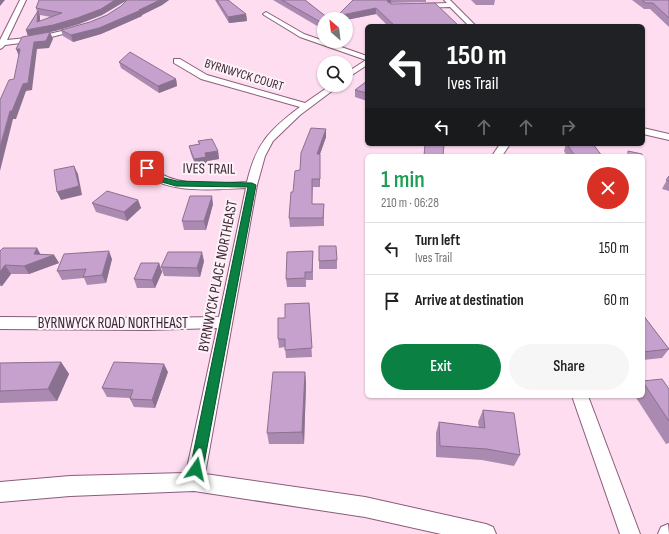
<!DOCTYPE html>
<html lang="en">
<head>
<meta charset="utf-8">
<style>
  body { margin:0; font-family:"Sofia Sans Condensed",sans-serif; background:#f6f6f6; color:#202124; height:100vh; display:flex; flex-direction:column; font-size:15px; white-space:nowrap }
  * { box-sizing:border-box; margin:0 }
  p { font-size:13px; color:#757577 }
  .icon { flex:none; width:22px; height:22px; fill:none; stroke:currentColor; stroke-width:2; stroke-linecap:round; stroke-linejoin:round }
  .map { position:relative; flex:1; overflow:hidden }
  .drawer { position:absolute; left:365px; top:154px; width:280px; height:244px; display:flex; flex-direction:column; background:#fff; border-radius:6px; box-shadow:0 1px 3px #0004 }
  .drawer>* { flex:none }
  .banner { position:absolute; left:365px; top:24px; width:280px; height:122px; border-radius:6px; box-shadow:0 1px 3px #0004; background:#202124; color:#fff; overflow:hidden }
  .needle { width:26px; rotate:332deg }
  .tools { position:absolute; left:317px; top:12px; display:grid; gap:8px }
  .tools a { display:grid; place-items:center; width:36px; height:36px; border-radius:50%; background:#fff; box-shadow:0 1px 3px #0004; font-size:20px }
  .pin { position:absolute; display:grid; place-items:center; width:34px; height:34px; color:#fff; margin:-17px; border-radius:8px; box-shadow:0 2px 6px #0006 }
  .me { position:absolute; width:44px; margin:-22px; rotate:11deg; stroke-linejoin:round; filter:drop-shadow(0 0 3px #0008) }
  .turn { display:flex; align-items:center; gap:14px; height:84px; padding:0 16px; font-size:18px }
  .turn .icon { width:52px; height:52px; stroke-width:2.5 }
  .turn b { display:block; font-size:28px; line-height:34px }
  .lanes { display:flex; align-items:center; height:38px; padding:0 16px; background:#0003; justify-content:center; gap:20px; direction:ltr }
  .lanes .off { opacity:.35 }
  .round { display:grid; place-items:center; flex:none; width:42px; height:42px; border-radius:21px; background:#f6f6f6 }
  .overview { display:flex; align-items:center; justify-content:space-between; height:68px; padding:0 16px }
  h1 { font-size:24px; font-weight:600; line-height:30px; color:#1e9e55 }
  .button { display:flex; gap:8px; margin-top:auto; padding:8px 16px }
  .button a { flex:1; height:46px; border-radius:24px; background:#0b8043; color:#fff; font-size:16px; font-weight:600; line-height:46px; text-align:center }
  .button a+a { background:#f6f6f6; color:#202124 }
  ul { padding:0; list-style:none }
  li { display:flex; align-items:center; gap:12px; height:52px; padding:0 16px; border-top:1px solid #e0e0e0 }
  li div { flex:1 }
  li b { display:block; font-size:15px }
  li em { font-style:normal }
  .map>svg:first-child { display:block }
</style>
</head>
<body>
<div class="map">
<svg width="669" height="534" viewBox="0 0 669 534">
  <rect width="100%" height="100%" fill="#feddf1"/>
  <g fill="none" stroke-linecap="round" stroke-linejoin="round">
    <g stroke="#8b5c7a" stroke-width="2">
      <g id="minor">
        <polygon points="20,0 26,0 7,40 36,37 79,27 82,29 36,41 5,45 2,48 0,49 0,40"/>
        <polygon points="444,0 450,0 476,26 469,26 450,7 421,8 418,6 421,4 447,3"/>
        <polygon points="266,12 304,34 367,56 367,65 346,79 346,73 366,60 300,37 264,15 263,14"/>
        <path d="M174 59H180L207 75 305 103 331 85H340L300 115 273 141 265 156 257 185 205 474 365 497 486 524 493 527 496 534H441L365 517 194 491 70 496 0 502V482L70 476 186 473 217 328 148 330 0 329V317L148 318 219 317 246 188C217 189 161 196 142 169L143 167H151C176 189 216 183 247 182 256 144 269 130 300 107L201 79 174 63Z"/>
        <polygon points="643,128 669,134 669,140 643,134"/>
        <polygon points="500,144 510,144 502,156 492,156"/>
        <polygon points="572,396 588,396 640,534 620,534"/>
        <polygon points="668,524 669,534 658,534 661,527"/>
      </g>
    </g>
    <use href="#minor" fill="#fff" fill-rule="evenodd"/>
  </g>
  <g fill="#aa8ab0" fill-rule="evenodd">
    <path d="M39 0H169L162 5 142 15V16L101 34 73 42 63 36 61 30 90 22 107 15 121 6 127 0 102 15 79 24 55 31 28 36 26 30 37 12 36 8ZM40 15 51 17 40 21Z"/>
    <polygon points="215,0 228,0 246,14 247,21 229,23"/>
    <polygon points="273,0 305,0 328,18 328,19 324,19 324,30"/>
    <polygon points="353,0 426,0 426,2 390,3 459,26 388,26 376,14 346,20"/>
    <polygon points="471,0 495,0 494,5 476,5"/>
    <polygon points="632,0 669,0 669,27 650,9 644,9"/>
    <polygon points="119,62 176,79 177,86 159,93 121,68"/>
    <polygon points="367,81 367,101 355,97 355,90"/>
    <polygon points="326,129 326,137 320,154 320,187 313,187 312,204 324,212 324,226 290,227 289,218 293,192"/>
    <polygon points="198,141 218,151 219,159 207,161 208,165 196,167 191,154 189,146 199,144"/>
    <polygon points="566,144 593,144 602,156 567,156 564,151"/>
    <polygon points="669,176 669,191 662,189"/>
    <polygon points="138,200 141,208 127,221 96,212 92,203"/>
    <polygon points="213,204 206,230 184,230 182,221"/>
    <polygon points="319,246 337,260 337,269 319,269"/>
    <polygon points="37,248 40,254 54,255 59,263 29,274 11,274 2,286 0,286 0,251"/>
    <polygon points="313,251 313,280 306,280 306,287 287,287 286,279"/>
    <polygon points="112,259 106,283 87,285 84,278 62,280 57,271"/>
    <polygon points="204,261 200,277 164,276 161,267"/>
    <polygon points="159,263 162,272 155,288 137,288 134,279"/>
    <polygon points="309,303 312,357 286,358 285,347 279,348 278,339 285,318"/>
    <polygon points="643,315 669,349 662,358 643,360"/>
    <polygon points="61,362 69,374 57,401 0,403 0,363"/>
    <polygon points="168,372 155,408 134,407 130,399 130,398 107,397 102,388"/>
    <polygon points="305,372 306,384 304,444 269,444 267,433"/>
    <polygon points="643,381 669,389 669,443 666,444 635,396 643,396"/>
    <polygon points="483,410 520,455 514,466 482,460 436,457 436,433 439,422 479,427 478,422"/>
  </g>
  <g fill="#8b7190">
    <polygon points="0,0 5,0 0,6"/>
    <polygon points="115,0 127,0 102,15 79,24 55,31 28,36 26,30 37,22 38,11 40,17 40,27"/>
    <polygon points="160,0 169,0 162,5 142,15 142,16 101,34 73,42 71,35 139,10"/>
    <polygon points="388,0 391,0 391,2 387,6 387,1"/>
    <polygon points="376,8 376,14 346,20 346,19 337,19 337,16"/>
    <polygon points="246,14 247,21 229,23 228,17"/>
    <polygon points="50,32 53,39 49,48 37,49 32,90 26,91 16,119 13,119 0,171 0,147 10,111 34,42"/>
    <polygon points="16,49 20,49 19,56"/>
    <polygon points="176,79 177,86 159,93 158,86"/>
    <polygon points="326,129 326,137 320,154 320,187 317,154"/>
    <polygon points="218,151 219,159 207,161 208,165 196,167 194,159 205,153"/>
    <polygon points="74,166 78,174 82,195 61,200 57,192"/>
    <polygon points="212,196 213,204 206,230 204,221"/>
    <polygon points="138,200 141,208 127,221 124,212"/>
    <polygon points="37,248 42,257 54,255 59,263 29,274 24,266 34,254"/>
    <polygon points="109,251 112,259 106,283 102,275"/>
    <polygon points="202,252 204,261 200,277 197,268"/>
    <polygon points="159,263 162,272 155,288 152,280"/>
    <polygon points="5,265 11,274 2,286 0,284 0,272"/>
    <polygon points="61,362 69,374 57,401 48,389"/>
    <polygon points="164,364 168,372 155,408 152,400"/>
    <polygon points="305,372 306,384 304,444 302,432"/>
  </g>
  <g fill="#c6a1cd" stroke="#8b7190">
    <polygon points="39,0 115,0 101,9 77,18 53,25 26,30 38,11 37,22 62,13 36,8"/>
    <polygon points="127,0 160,0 139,10 141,10 99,28 71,35 61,30 90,22 107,15 121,6"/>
    <polygon points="217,0 228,0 246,14 228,17"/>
    <polygon points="282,0 305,0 328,18 327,19 324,19 324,24"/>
    <polygon points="353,0 388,0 387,1 391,4 435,3 459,26 395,26 376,8 337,16"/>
    <polygon points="642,0 669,0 669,18 653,3 646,3"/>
    <polygon points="50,32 46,41 34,42 28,83 23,84 12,111 10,111 0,147 0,100 9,80 14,79 20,49 16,49 22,37"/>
    <polygon points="130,52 176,79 158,86 119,62"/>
    <polygon points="367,81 367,93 355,90"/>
    <polygon points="311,128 326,129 317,154 320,154 320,179 312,179 312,204 324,204 323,218 289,218 291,192 293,192 295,171 300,170 301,153"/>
    <polygon points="212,139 218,151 205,153 206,157 194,159 189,146 200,144 198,141"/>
    <polygon points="425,144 444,144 443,156 424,156"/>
    <polygon points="567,144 593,144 602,156 575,156"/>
    <polygon points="628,151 642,154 642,156 628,156"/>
    <polygon points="74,166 79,186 57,192 54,170"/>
    <polygon points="669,176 669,181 666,180"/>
    <polygon points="107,191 138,200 124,212 92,203"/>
    <polygon points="190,196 212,196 204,221 182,221"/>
    <polygon points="319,246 336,246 337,260 319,261"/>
    <polygon points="3,248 37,248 34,254 54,255 24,266 5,265 0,272 0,251"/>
    <polygon points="109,251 102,275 83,277 86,269 57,271 64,254"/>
    <polygon points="313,251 312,272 305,272 305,278 286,279 287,252"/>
    <polygon points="168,252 202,252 197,268 161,267"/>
    <polygon points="141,263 159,263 152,280 134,279"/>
    <polygon points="309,303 312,348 285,350 285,339 278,339 278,318 285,318 285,304"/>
    <polygon points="643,315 669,349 643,352"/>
    <polygon points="61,362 48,389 0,391 0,363"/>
    <polygon points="114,362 164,364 152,400 130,399 133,390 102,388"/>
    <polygon points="273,372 305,372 302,432 267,433"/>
    <polygon points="662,379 669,389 669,421 643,382 643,381"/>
    <polygon points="483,410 514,413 520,455 487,449 440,446 439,422 485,428"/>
  </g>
  <polygon fill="#0b8043" stroke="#07532c" points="147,166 160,177 177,181 252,183 256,185 203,469 201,474 196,476 192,474 190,469 248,187 176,186 155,180 143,168"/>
  <g text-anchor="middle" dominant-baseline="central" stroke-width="4" stroke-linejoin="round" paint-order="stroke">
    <g font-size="13" fill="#3c2734" stroke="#fdf2f8">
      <text transform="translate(244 75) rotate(17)">BYRNWYCK COURT</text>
    </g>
    <g font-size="15" fill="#3c2734" stroke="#fdf2f8">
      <text transform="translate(209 169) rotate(1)">IVES TRAIL</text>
      <text transform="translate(218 276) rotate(-79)">BYRNWYCK PLACE NORTHEAST</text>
      <text x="113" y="323">BYRNWYCK ROAD NORTHEAST</text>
    </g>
  </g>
</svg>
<div class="tools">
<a><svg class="needle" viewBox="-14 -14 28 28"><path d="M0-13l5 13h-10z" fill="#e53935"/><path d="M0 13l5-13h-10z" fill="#757577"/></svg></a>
<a><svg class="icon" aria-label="search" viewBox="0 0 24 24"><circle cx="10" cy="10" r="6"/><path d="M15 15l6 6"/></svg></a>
</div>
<div class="pin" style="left:147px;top:168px;background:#d93025"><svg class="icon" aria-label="arrive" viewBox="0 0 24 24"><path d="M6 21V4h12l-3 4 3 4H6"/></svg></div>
<svg class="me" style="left:196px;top:469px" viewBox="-20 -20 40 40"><path d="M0-17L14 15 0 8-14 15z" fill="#0b8043" stroke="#fff" stroke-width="4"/></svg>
<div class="banner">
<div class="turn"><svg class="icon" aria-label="left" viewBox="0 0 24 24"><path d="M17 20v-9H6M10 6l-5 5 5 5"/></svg><div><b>150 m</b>Ives Trail</div></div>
<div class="lanes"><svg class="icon" aria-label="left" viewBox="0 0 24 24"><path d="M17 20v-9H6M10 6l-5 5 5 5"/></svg><svg class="icon off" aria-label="ahead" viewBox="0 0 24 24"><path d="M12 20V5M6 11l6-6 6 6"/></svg><svg class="icon off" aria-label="ahead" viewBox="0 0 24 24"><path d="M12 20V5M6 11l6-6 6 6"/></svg><svg class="icon off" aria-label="right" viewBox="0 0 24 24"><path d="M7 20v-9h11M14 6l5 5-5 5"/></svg></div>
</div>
<section class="drawer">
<div class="overview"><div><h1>1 min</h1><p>210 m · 06:28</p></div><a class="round" style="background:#d93025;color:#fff"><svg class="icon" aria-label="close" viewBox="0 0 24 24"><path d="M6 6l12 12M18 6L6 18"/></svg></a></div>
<ul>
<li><svg class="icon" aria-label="left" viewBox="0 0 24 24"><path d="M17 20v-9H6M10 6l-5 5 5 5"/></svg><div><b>Turn left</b><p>Ives Trail</p></div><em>150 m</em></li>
<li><svg class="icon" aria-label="arrive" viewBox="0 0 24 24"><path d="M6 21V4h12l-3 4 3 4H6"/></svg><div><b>Arrive at destination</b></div><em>60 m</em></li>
</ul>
<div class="button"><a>Exit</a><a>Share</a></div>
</section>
</div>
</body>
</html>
